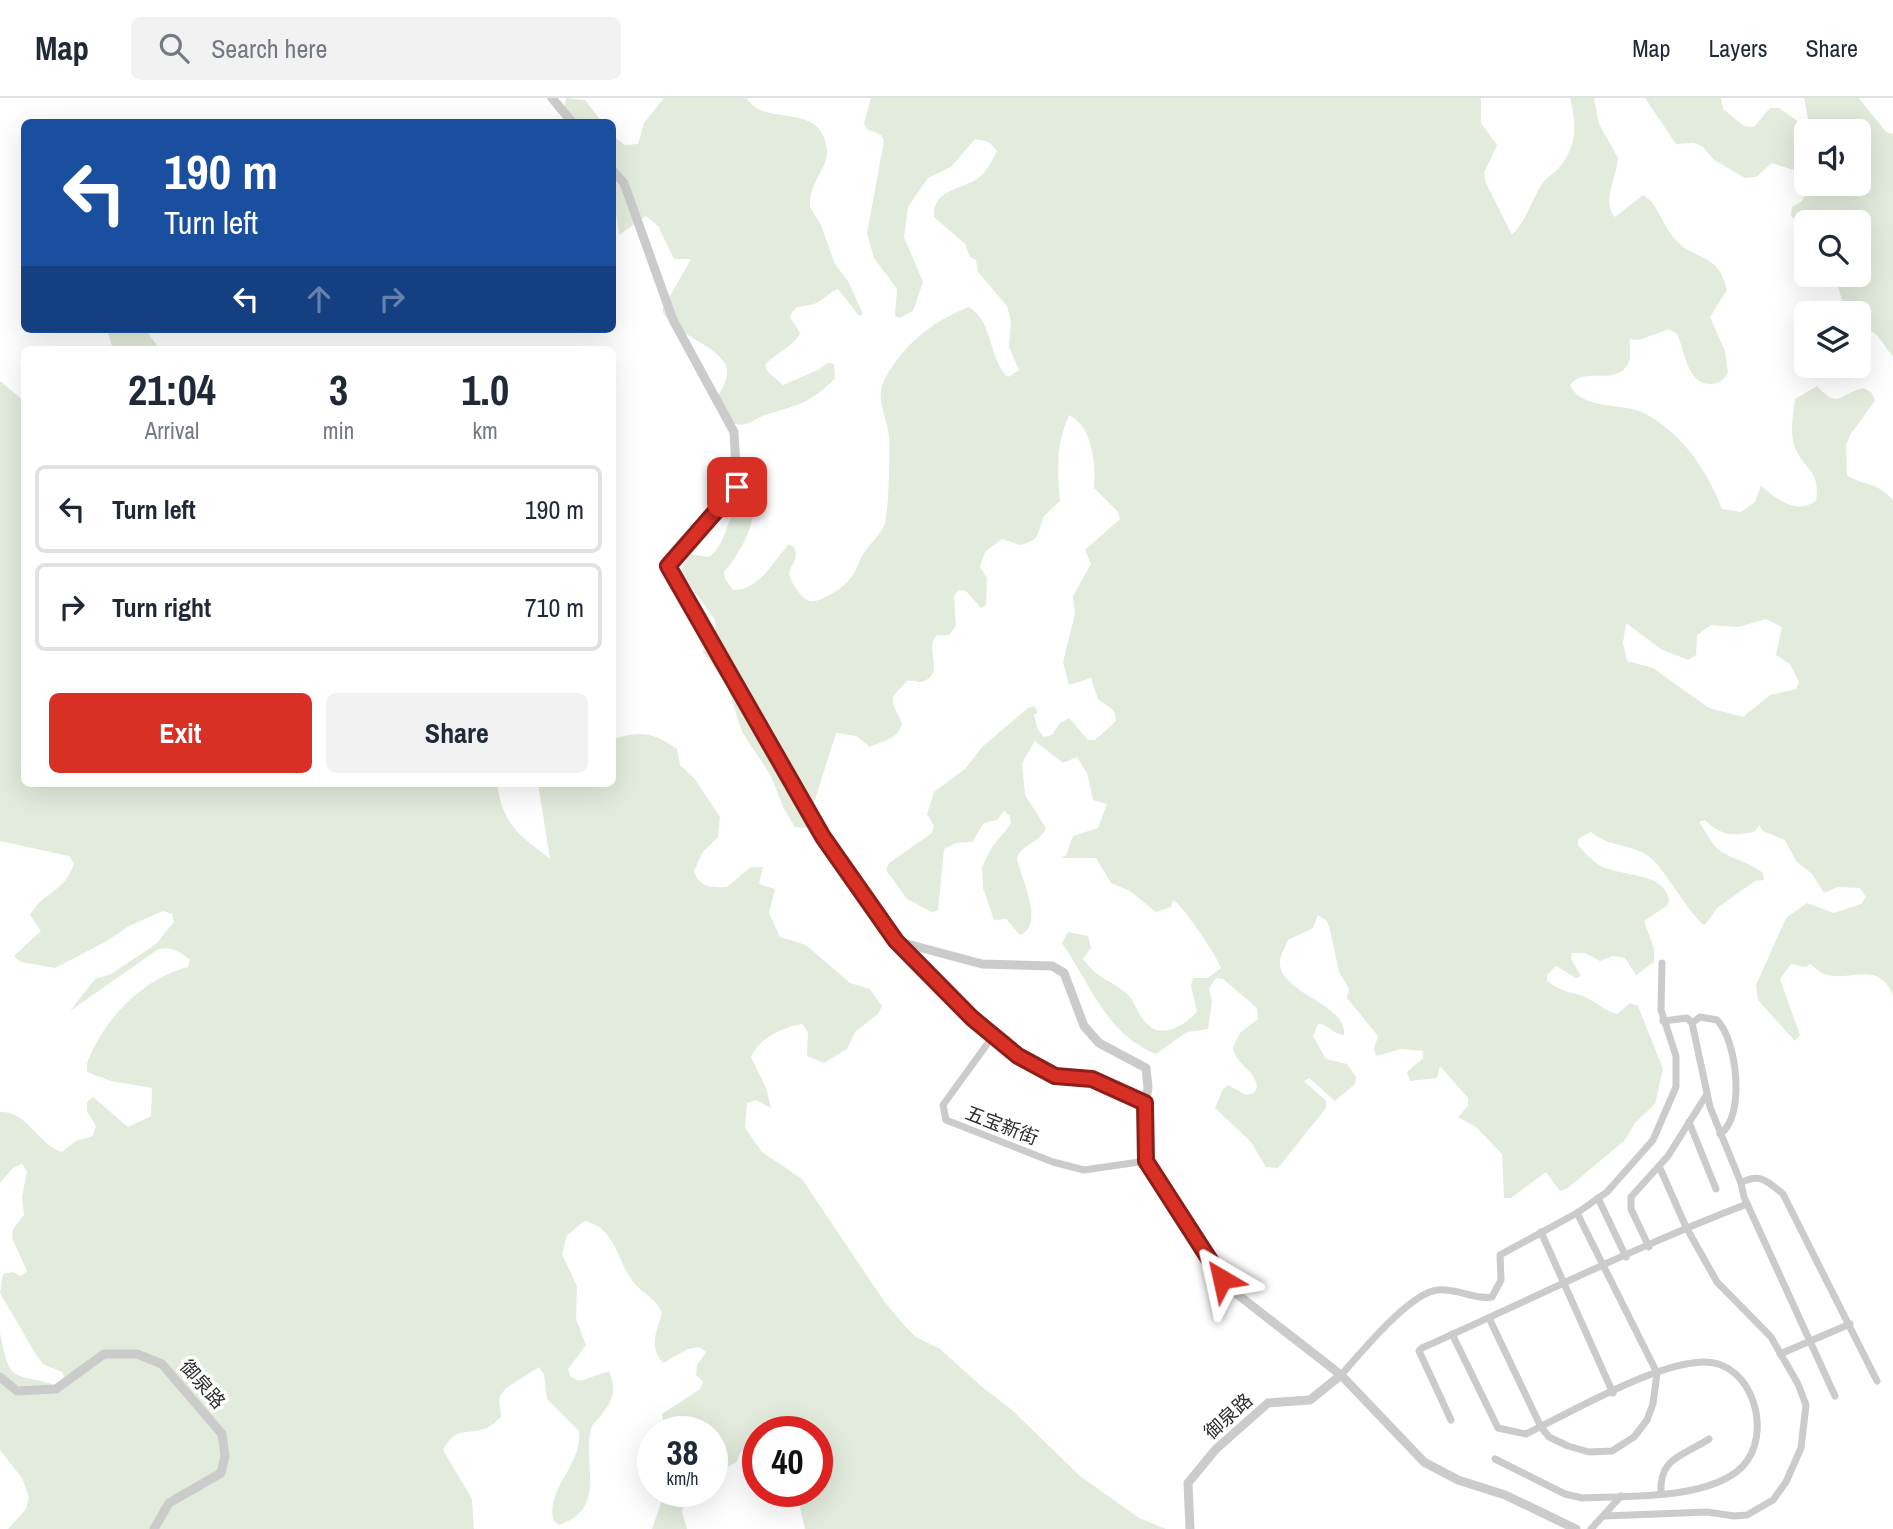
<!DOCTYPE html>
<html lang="en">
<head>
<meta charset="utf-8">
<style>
  body { margin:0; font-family:"Archivo Narrow","Noto Sans SC",sans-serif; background:#f2f2f3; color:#1f2937; height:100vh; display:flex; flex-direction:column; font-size:26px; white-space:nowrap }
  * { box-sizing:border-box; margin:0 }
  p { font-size:23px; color:#747a83 }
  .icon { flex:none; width:38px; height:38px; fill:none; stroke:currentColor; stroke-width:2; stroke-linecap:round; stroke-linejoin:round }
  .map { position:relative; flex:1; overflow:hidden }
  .panel { position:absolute; left:21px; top:248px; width:595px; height:441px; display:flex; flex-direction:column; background:#fff; border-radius:10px; box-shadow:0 7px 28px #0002 }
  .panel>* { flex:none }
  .top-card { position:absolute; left:21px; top:21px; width:595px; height:214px; border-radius:10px; box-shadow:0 7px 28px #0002; background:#1a4fa0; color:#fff; overflow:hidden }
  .buttons { position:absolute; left:1794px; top:21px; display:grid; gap:14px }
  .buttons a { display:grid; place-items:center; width:77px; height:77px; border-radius:10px; background:#fff; box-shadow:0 7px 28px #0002; font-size:35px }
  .speed { position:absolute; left:637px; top:1318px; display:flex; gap:14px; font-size:35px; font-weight:700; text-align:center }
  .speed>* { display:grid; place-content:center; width:91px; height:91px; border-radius:50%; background:#fff; box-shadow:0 7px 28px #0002; line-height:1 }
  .speed small { font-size:18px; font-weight:400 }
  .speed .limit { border:10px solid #d22; background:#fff; color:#111 }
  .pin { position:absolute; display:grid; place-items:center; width:60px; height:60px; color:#fff; margin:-30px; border-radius:14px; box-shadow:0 4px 10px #0006 }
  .me { position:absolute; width:77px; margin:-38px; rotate:324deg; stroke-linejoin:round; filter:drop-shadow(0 0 5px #0008) }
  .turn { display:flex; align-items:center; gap:24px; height:147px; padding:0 28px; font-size:32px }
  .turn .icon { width:91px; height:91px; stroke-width:2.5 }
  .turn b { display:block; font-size:49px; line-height:60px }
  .lanes { display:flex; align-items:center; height:66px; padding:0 28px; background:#0003; justify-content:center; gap:35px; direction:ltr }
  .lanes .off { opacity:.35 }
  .eta { display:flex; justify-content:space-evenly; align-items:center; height:119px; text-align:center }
  .eta b { font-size:42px; font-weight:800; line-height:49px }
  .action { display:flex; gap:14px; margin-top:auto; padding:14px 28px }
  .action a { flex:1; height:80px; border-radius:10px; background:#d93025; color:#fff; font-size:28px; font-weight:800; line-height:80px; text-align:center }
  .action a+a { background:#f2f2f3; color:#1f2937 }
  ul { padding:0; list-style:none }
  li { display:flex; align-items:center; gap:21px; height:88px; margin:0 14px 10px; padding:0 14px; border:4px solid #e0e1e3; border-radius:10px }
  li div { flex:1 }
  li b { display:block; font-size:26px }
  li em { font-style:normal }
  header { display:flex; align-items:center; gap:42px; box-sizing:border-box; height:98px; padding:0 35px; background:#fff; border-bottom:2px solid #e0e1e3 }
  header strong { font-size:33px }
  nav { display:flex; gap:38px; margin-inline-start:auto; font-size:24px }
  .search { width:490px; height:63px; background:#f2f2f3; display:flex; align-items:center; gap:18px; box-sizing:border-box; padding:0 24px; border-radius:10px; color:#747a83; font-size:26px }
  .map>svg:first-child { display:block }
</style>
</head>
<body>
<header>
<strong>Map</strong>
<div class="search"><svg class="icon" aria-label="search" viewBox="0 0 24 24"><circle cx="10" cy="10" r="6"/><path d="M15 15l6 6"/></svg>Search here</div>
<nav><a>Map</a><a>Layers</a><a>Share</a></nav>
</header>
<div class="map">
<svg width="1893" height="1431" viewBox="0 0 1893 1431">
  <rect width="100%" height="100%" fill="#fff"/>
  <g fill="#e2ebdc" fill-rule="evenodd">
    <polygon points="566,0 585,2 602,24 564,24 562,19"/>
    <path d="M664 0H746C749 3 754 9 758 11 782 23 823 10 827 52 828 72 809 83 810 109L821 127 835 166 848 183 863 216 859 218 838 191C830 194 825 200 818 204 806 211 796 203 790 219L800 235C794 249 775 255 765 267L767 273 783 287 818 272 828 265 834 266 835 280C808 308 798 306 765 317 753 321 749 329 735 326 726 324 720 315 715 308 716 296 727 289 727 273 728 251 671 236 662 212L691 161H674L658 128 646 118 619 137 613 93 612 37 625 47 638 46 644 25Z"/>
    <path d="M871 0H1481V25L1497 47 1484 75 1486 85 1512 137C1526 123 1531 103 1542 86 1546 80 1553 76 1558 71 1577 49 1577 27 1570 0H1594L1599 26 1618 60C1617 79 1601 104 1615 119L1643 97C1659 106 1662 128 1675 141 1695 164 1718 153 1727 192L1710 219 1725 253 1728 275C1723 282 1719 286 1710 286 1686 285 1685 252 1677 236L1669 231 1639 242 1630 241C1629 247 1631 259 1629 264 1617 290 1584 267 1570 287 1582 313 1622 304 1644 315 1682 335 1707 372 1722 411L1741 414 1755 404 1761 388C1778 401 1794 417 1816 403 1821 370 1803 373 1794 347 1790 333 1793 316 1795 301L1817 288C1839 312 1839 296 1863 290L1872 295 1875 303 1850 337 1846 347 1847 377C1866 390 1872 380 1893 402V897C1877 861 1852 885 1824 876 1819 874 1814 869 1810 866L1805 869 1791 866 1780 881 1800 937 1795 943 1758 902 1756 887 1786 820 1807 805 1834 815 1861 806 1866 799 1860 790 1838 789 1824 795 1812 776 1796 763 1785 742 1763 733 1759 727 1754 734C1732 738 1721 738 1705 722L1699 724C1706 733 1713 750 1723 755 1737 762 1750 765 1763 775L1764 782 1755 783 1717 810 1705 827C1695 824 1667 776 1654 763 1635 744 1610 751 1591 734L1578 741V748C1585 754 1591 762 1599 767 1618 779 1663 773 1669 801L1668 807 1644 823 1654 850V864L1636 877 1625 860 1613 858 1600 863 1585 855H1572L1571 861 1581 878 1576 880 1556 868 1547 877V883C1559 893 1572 894 1585 899 1596 904 1605 913 1617 916L1630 905 1638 908 1663 971 1655 1006 1635 1025 1625 1042 1568 1090 1560 1093 1546 1074 1511 1100H1504L1502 1056 1476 1029 1458 1019 1468 1008V1000L1440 968 1437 980 1410 983 1407 974 1423 960V953L1401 951 1376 958 1374 951 1378 938 1347 900 1349 891 1339 874 1330 832 1327 823 1318 817 1313 830 1288 842C1286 848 1281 856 1280 862 1276 895 1348 905 1344 937 1333 937 1329 926 1318 926L1313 938 1326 961 1347 966 1356 979 1355 986 1335 1003 1309 980 1304 983 1326 1003V1010L1278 1070 1266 1069 1251 1044 1215 1010 1223 991 1228 987 1246 997 1254 995 1257 988C1254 971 1235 966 1233 949L1240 935 1258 921 1257 910 1223 881 1216 880 1209 890 1212 903 1208 931 1187 934 1156 956C1106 936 1091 887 1062 845L1068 834 1088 838 1091 850 1083 861C1099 882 1107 880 1125 894 1133 900 1135 909 1140 917 1156 944 1179 932 1197 914L1191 887 1193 880H1208L1221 870C1218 859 1181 805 1173 802L1171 809 1156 814 1130 793 1111 785 1096 760H1061L1066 757 1073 738 1098 730 1107 706 1093 702 1087 675 1077 659 1063 665 1035 643 1022 665 1025 697 1046 730C1040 745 1022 746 1017 760 1020 779 1046 826 1020 837L1006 821 994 822 983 790 982 769 992 749 1011 726 1010 718 1004 713 997 722 984 725 972 744 956 745 944 751 938 812 932 814 907 801 886 772 889 765 932 735 934 728 927 716 934 694 965 671 982 649 1028 610 1034 608 1038 614 1034 617 1038 632 1044 639 1052 637 1060 625 1069 620 1088 642H1095L1116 623C1116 609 1107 609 1098 601L1091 580 1069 587 1063 564 1075 516 1073 498 1091 466 1085 452 1120 421 1118 414 1094 390C1096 367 1093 329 1069 317 1056 346 1057 372 1060 403L1044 418 1037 438 1032 443 1020 447 1002 441 985 454 980 469 987 480 986 507 981 510 966 493 959 492 954 498 956 528 949 537H937C923 551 946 574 924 583 917 586 915 581 907 583L893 598V606L902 625C898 642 884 642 870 649L856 638 836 635 806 730 795 729 783 709 771 678 742 634 727 587 703 554 706 541 716 531 715 522 683 477 682 470 689 456 708 459C730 446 723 413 748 402 762 421 737 459 724 474L725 481 733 492C758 493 774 463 789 446L795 450C800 473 776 466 801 497 810 509 822 501 833 495 853 482 853 477 862 458 868 447 879 439 884 428 889 418 890 351 889 337 887 321 876 301 883 285 900 249 932 223 969 209 994 224 988 261 1008 279L1019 272 1009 249 1011 223 1007 208 978 174 976 162 970 159 965 146 934 119C932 92 960 92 977 81 986 75 992 63 997 53L989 44 975 41 951 69 928 80 908 109 904 139 923 184 913 213 900 220 895 218 897 191 874 160 867 135 884 43 881 37 867 31 864 25ZM1766 521 1782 529 1776 557 1790 566 1799 584 1796 591 1770 597 1743 619 1709 610 1653 570 1627 563 1623 545 1626 525 1661 551 1688 562 1696 557 1697 537 1711 527 1738 529Z"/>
    <path d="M1645 0H1721L1723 11 1744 28 1754 29 1770 10H1779L1803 27 1808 20 1804 0H1859L1886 34 1893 36V259L1877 237 1859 225 1858 215 1845 213 1835 177H1858L1859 154 1863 149 1859 142 1858 124H1806V138L1791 117 1792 109 1802 103 1806 95 1797 73 1772 65 1756 79 1745 80 1714 62 1703 49 1694 45 1676 46ZM1858 33V86H1806V33Z"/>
    <polygon points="107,231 145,231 160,252 113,252"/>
    <path d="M0 283 24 303V686H497C503 727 519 737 550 761L538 686H612L613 641C640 633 652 633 677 651L680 667 694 680 720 719 718 739 702 755 694 773C699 789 710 790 727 789L751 769H763L759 786 775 791 769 815 780 839 806 847 850 885 870 891 882 908 878 916 855 934 847 951 824 965 807 958 808 934 802 926C783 929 758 941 751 959L766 990 771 1010 756 1002 747 1005 745 1030 762 1054 802 1081 884 1203 903 1226 916 1239 940 1251 981 1288 1012 1312 1080 1378 1139 1420 1166 1431H805L800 1410 817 1393V1334L803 1333 795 1325C781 1324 771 1333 758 1334V1340L740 1355 737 1364 712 1377V1334L665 1333 662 1316 700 1291 703 1284 696 1277 697 1267 706 1254 699 1249 688 1251 663 1265C648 1248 657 1233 662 1215 656 1200 646 1198 636 1187 616 1165 618 1131 585 1123L567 1137 562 1156 577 1188 576 1221 586 1247 568 1271 571 1279 580 1283 609 1273C617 1293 613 1303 599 1320 597 1322 593 1326 592 1328 580 1363 610 1410 559 1427L553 1422C547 1388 582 1369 579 1333L547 1301 544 1276 539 1269 505 1291 499 1300 501 1319C497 1322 492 1328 487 1330 467 1338 456 1327 443 1352L472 1401 474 1431H8L26 1411 29 1399 22 1380 0 1352V1235C11 1288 10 1273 59 1288L66 1283 62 1274 43 1266 37 1258 0 1195 3 1176 13 1174 21 1178 27 1173 12 1140 13 1131 24 1117 22 1099 27 1073 22 1066 13 1070 0 1085V1014C28 1013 37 1046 62 1054L76 1043 93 1038 96 1028 87 1013V1004L93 999 128 1029 151 1018 152 990 111 983 87 974V965C104 921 142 881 188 869L190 862C179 853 171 848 157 852L70 913 95 881 111 876 156 846 174 824 172 816 163 813 129 828 107 843 55 870 21 864 14 858 41 833 30 817C42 794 66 794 74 765L69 758 0 743Z"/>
    <polygon points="665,1393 686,1393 682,1414 687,1431 652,1431"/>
  </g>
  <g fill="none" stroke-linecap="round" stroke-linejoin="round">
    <g stroke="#cbcbcb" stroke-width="7">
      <polyline points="1663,923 1687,920 1692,925 1710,1009 1741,1085 1744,1099 1835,1298"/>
      <path d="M1692 925 1700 919 1717 922C1737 942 1746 1019 1720 1036"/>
      <polyline points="993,938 943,1007 946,1022 1053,1064 1084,1072 1146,1063"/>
      <polyline points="1689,1024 1716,1091"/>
      <path d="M1741 1085C1760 1074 1768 1084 1783 1096L1877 1283"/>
      <polyline points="1598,1100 1626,1159"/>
      <polyline points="1541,1134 1613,1295"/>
      <polyline points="1649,1149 1631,1111 1631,1099 1668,1058 1707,996"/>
      <polyline points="1489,1220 1541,1329 1549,1339 1568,1348 1589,1354 1612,1353 1634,1339 1647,1322 1653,1306 1657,1275 1577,1115"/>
      <path d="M1452 1236 1498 1330 1526 1336C1571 1314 1655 1265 1703 1264 1753 1262 1774 1337 1742 1369 1709 1402 1626 1398 1582 1400L1565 1396 1495 1361"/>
      <polyline points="1780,1256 1850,1226"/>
      <path d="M1341 1277C1360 1256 1410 1194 1438 1192 1457 1190 1474 1202 1492 1199L1501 1182 1500 1157 1577 1115 1607 1094 1653 1042 1676 989V958L1661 912 1662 865"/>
      <path d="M1451 1322 1419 1253 1422 1250C1530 1202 1637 1148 1747 1106"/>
      <path d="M1661 1395C1659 1359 1683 1358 1709 1341"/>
      <polyline points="1605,1418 1707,1414 1734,1418 1747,1417 1773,1402 1786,1384 1801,1350 1806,1307 1798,1286 1771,1239 1717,1184 1686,1129 1659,1068"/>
      <polyline points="1591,1431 1621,1398"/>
    </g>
    <g stroke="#cbcbcb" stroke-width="9">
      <polyline points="552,0 572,24"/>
      <polyline points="612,72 624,85 673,222 734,334 737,389 668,468 823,739 896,843 982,866 1052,868 1064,875 1084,928 1099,945 1146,970 1148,990 1145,1005 1146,1063 1212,1170 1233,1193 1341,1277 1424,1364 1458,1382 1505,1397 1576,1431"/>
      <polyline points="897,844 972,920 1018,958 1055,978 1092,980 1145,1005"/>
      <polyline points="0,1279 17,1293 56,1291 104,1256 137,1256 162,1266 222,1336 225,1358 221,1375 169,1405 154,1431"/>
      <polyline points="1190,1431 1188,1385 1216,1351 1268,1305 1310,1302 1341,1277"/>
    </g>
  </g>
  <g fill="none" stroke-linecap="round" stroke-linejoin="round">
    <g stroke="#8d1f18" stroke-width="18">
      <polyline id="route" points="737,389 668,468 823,739 896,843 972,920 1018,958 1055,978 1092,981 1145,1005 1146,1063 1222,1181"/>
    </g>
    <use href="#route" stroke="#d93025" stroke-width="12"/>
  </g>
  <g text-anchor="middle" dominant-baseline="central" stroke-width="7" stroke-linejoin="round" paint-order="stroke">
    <g font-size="19" fill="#2e2e2e" stroke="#fff">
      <text transform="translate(1002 1027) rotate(21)">五宝新街</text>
      <text transform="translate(203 1286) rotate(49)">御泉路</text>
      <text transform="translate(1228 1318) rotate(-42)">御泉路</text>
    </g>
  </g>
</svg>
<div class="buttons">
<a><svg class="icon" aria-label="sound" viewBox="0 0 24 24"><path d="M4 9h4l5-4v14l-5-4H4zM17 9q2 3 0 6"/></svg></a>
<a><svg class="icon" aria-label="search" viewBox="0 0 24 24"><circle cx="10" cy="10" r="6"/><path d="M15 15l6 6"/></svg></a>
<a><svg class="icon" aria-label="layers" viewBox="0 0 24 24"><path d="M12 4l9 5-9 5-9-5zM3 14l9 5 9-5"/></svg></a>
</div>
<div class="speed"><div>38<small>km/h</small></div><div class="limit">40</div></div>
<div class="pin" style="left:737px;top:389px;background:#d93025"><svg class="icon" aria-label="arrive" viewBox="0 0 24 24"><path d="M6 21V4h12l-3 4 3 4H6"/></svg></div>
<svg class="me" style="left:1222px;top:1181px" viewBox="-20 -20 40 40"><path d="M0-17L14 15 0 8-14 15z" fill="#d93025" stroke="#fff" stroke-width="4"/></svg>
<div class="top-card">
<div class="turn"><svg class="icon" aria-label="left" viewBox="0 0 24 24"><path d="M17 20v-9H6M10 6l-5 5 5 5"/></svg><div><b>190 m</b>Turn left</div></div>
<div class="lanes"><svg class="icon" aria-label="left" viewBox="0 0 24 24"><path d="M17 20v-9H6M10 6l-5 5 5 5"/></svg><svg class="icon off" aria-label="ahead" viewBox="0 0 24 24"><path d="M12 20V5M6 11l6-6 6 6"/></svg><svg class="icon off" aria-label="right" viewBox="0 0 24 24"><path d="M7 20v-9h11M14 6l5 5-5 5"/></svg></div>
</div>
<section class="panel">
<div class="eta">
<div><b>21:04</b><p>Arrival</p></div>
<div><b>3</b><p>min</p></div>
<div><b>1.0</b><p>km</p></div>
</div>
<ul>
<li><svg class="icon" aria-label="left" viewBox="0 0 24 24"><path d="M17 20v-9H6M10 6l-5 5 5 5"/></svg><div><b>Turn left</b></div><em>190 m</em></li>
<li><svg class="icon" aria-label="right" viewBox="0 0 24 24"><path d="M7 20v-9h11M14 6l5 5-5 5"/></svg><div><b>Turn right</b></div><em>710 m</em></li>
</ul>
<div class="action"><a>Exit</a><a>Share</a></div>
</section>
</div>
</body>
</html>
